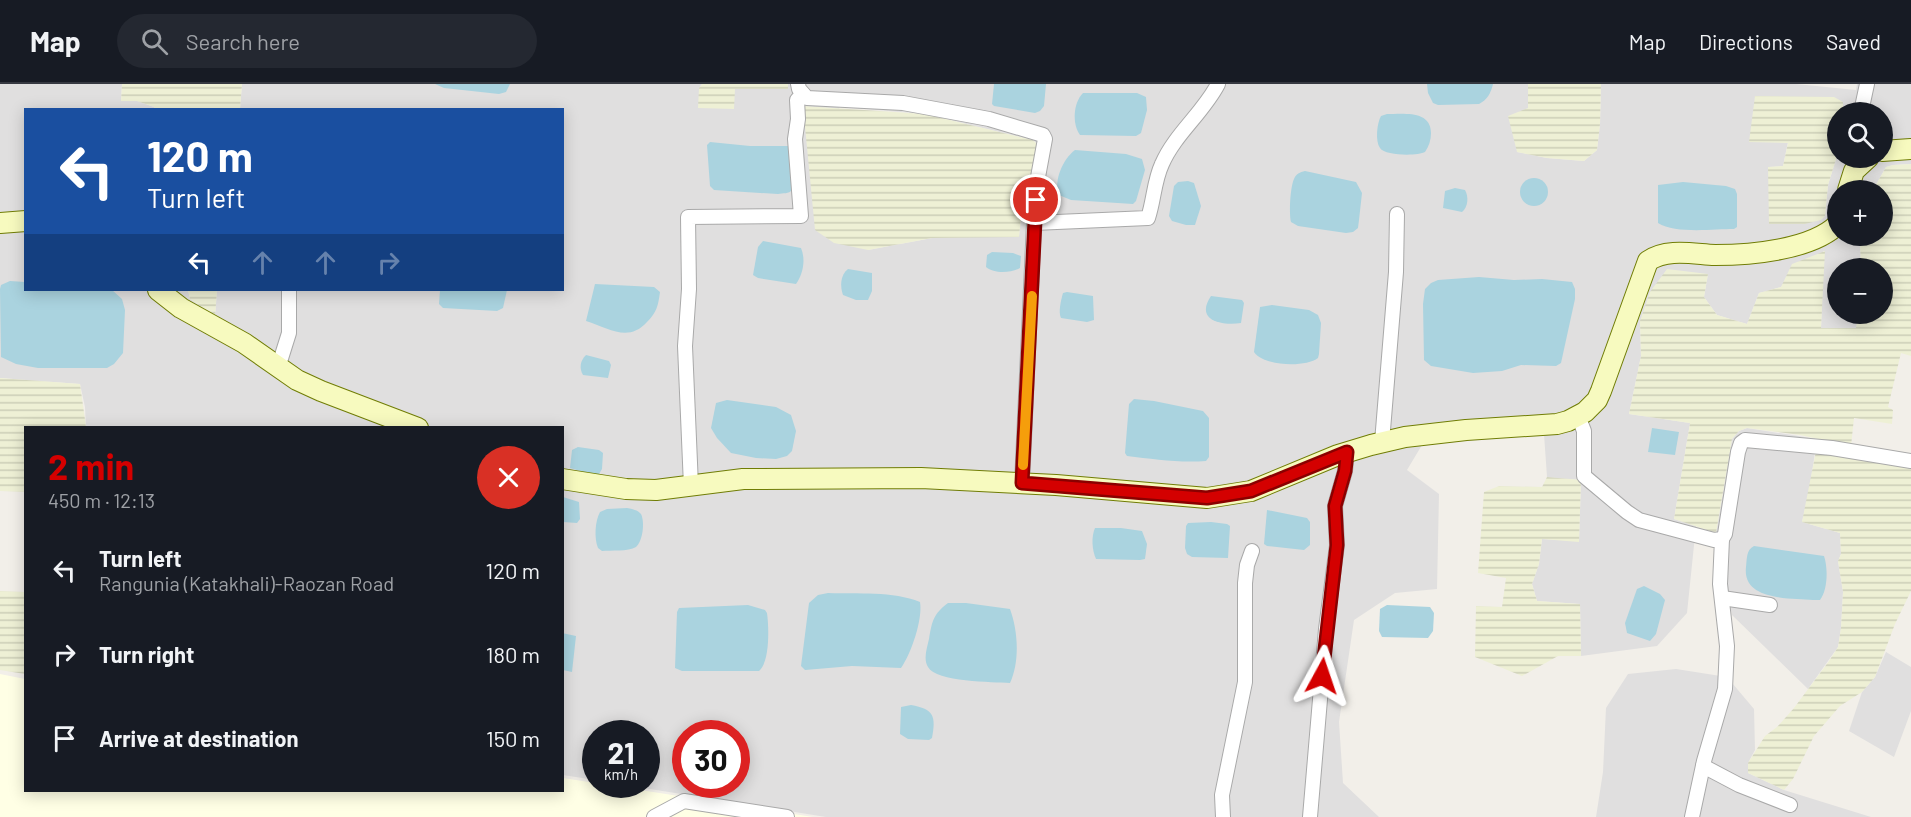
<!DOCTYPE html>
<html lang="en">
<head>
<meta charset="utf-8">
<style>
  body { margin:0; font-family:Barlow,sans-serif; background:#242831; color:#f1f3f6; height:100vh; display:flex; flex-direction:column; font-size:22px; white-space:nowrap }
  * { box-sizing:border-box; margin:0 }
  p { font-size:20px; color:#9ea1a6 }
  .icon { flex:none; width:33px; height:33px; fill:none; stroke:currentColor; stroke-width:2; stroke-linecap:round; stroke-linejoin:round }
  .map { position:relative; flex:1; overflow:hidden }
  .side { position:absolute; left:24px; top:342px; width:540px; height:366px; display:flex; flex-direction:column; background:#171b24; border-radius:0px; box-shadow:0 3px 15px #0003 }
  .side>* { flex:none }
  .top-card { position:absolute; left:24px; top:24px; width:540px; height:183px; border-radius:0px; box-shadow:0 3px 15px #0003; background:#1a4fa0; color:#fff; overflow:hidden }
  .controls { position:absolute; left:1827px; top:18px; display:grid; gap:12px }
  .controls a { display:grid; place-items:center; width:66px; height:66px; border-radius:50%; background:#171b24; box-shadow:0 3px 15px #0003; font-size:30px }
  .speed { position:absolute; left:582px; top:636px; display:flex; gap:12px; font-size:30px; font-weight:700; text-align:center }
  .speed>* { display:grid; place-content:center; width:78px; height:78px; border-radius:50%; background:#171b24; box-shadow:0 3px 15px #0003; line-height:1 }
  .speed small { font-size:15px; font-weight:400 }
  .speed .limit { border:9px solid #d22; background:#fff; color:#111 }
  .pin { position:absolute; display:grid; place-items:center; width:51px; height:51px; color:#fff; margin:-26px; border:3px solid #fff; border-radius:50%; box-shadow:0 2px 6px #0007 }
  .me { position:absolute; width:66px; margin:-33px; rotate:5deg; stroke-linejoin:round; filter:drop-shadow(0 0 4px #0008) }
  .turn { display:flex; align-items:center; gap:21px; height:126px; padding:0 24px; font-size:27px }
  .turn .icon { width:78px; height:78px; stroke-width:2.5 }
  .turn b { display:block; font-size:42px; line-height:51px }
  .lanes { display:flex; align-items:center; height:57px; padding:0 24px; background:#0003; justify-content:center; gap:30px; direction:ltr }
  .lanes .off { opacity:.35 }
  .round { display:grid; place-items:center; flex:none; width:63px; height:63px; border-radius:32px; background:#242831 }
  .headline { display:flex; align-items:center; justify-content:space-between; height:102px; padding:0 24px }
  h1 { font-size:36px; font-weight:700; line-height:45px; color:#d40000 }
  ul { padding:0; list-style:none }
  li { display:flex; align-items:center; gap:18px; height:84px; padding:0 24px }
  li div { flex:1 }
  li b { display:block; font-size:22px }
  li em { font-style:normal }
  header { display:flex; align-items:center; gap:36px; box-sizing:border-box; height:84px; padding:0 30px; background:#171b24; border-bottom:2px solid #363941 }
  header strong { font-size:28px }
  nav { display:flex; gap:33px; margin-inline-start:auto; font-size:21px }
  .search { width:420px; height:54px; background:#242831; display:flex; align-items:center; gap:15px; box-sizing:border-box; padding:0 21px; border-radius:33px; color:#9ea1a6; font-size:22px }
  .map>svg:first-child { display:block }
</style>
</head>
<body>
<header>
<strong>Map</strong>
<div class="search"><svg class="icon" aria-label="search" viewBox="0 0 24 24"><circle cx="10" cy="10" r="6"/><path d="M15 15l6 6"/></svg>Search here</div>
<nav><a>Map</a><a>Directions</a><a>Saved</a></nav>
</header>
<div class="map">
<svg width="1911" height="733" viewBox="0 0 1911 733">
  <defs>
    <pattern id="farmland-rules" width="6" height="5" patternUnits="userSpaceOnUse" patternTransform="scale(1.5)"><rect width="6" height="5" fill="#eef0d5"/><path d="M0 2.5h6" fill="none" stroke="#ccceb7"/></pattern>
  </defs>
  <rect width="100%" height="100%" fill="#f2efe9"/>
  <g fill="#e0dfdf" fill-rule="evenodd">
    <path d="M0 0H122L121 17H137L154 23V26H26V206H188L190 215 215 232 217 206H562V26L240 25 242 0H702L699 4 733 25 734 5H787L788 0H1528V25L1517 68 1547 74 1584 77 1597 66 1600 40 1601 0H1796L1856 6 1857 0H1911V80L1893 81 1886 83 1873 106H1838V152H1853L1860 158 1861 184H1838V230H1858L1857 244H1821L1824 167 1781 203 1759 209 1747 240 1717 231 1704 213 1708 190 1640 237 1641 272 1629 330 1690 339 1674 435 1696 442 1687 529 1657 562 1581 572 1580 520 1537 517 1532 500 1539 480 1542 455 1579 457 1581 396 1547 393 1544 350 1425 356 1407 386 1439 410 1437 505 1395 509 1354 536 1339 638 1343 699 1379 733H826L625 701 646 700V650H596L595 696 563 691 562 344 86 343 85 323 80 300 0 294ZM1843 18V28H1882V74H1838L1837 72 1828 101 1825 132 1769 83 1783 82 1788 58ZM839 23 925 30 1033 56 1038 61 1022 123 1019 152 932 154 868 166ZM686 650H736V700H686Z"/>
    <polygon points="1747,344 1817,355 1809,408 1802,438 1840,449 1841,470 1838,477 1843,508 1841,544 1838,563 1808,605 1732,531 1716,449 1732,355 1739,347"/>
    <polygon points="1886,568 1911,583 1911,627 1894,673 1849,647 1862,608 1875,593"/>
    <polygon points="1676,585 1727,593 1754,625 1755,666 1748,679 1748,689 1784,706 1871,733 1596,733 1603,688 1606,624 1628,590"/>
  </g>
  <polygon fill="#ffffe5" points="0,590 25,595 26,706 562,706 563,694 813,733 0,733"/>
  <g fill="url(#farmland-rules)">
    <polygon points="122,0 242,0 240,25 154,25 154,23 137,17 121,17"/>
    <polygon points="702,0 788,0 788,5 735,5 734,25 698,24 699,4"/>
    <polygon points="1528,0 1601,0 1600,40 1597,66 1584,77 1547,74 1517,68 1508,32 1528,24"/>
    <polygon points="1755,12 1834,13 1843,18 1843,28 1838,28 1837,72 1828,101 1825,132 1821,136 1805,140 1769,140 1768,83 1783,82 1788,59 1749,58"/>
    <polygon points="803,22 925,30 1033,56 1038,61 1033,79 1029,117 1022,124 1019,153 932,154 868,166 834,159 815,146"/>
    <polygon points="1911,80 1911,272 1901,269 1888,323 1893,326 1892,340 1854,334 1851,362 1800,351 1747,344 1739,347 1732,355 1716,449 1674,435 1690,339 1629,330 1641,272 1640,237 1650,208 1667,185 1708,190 1704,213 1717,231 1747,240 1759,209 1781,203 1792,180 1825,167 1821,244 1856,244 1858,230 1882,230 1882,184 1861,184 1860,159 1853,152 1882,152 1882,106 1873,106 1886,83 1893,81"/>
    <polygon points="188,206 217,206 215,233 190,215"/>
    <polygon points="0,294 80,300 86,343 26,344 25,408 0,407"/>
    <polygon points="1816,367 1911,382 1911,507 1895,540 1875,593 1862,608 1840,622 1814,652 1793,695 1784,706 1748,689 1748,679 1765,652 1777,643 1794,624 1829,577 1838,563 1841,544 1843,508 1838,477 1841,470 1840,449 1802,438"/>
    <polygon points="1547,393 1581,396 1579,458 1542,455 1539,480 1532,500 1537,517 1580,520 1581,572 1558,572 1522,592 1475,573 1476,522 1502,523 1506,494 1478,489 1484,408 1499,402 1542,403"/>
    <polygon points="0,507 25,508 25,590 0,586"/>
  </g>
  <g fill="#aad3df">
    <polygon points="435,0 510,0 506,8 499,10 444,4"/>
    <polygon points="994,0 1046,0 1044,22 1040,27 1035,29 994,22 992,20"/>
    <path d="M1427 0H1493C1491 9 1487 16 1479 20L1438 21 1433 19 1428 9Z"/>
    <path d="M1083 9H1137L1146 13 1147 26 1141 49 1136 52 1080 51C1072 40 1073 19 1083 9Z"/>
    <path d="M1387 30C1403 30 1431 26 1431 49 1431 56 1429 62 1425 68 1418 72 1385 72 1380 64 1375 57 1377 39 1381 32Z"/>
    <path d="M710 58 750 62H789L791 66C792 75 796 99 792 106 789 110 783 109 778 110L714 106 710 102 707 61Z"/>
    <path d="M1075 66 1126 70 1142 75 1145 86 1136 117 1133 120 1071 116 1059 111C1053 97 1063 75 1075 66Z"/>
    <path d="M1305 87 1356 98 1362 109 1359 136 1358 144 1353 148 1346 149 1298 142 1291 138C1289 129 1290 104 1294 95 1296 90 1300 88 1305 87Z"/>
    <circle cx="1534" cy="108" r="14"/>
    <polygon points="1188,97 1194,99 1201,122 1195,141 1186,141 1172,137 1169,132 1174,102 1178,98"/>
    <path d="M1683 98 1726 102 1735 105 1737 110V143L1734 145C1713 145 1675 150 1658 139V101Z"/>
    <path d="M1455 104 1465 106C1469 113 1468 123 1462 128L1443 124 1445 107Z"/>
    <path d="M763 157 801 164C806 176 803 190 796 200L758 194 753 191 758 163Z"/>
    <path d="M992 168 1013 169 1021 172 1020 184C1011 189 994 190 986 183L987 171Z"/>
    <path d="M848 185 872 189V207L868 216H856L843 211C840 203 840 191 848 185Z"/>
    <polygon points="1479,193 1514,196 1542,195 1572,198 1575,205 1575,215 1561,279 1556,282 1521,281 1502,287 1473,289 1431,282 1424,276 1423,220 1425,205 1431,199 1438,196"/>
    <polygon points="10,197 25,198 26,206 112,206 122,215 125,226 123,269 114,280 107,284 38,284 16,280 1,273 0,205 1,201"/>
    <path d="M595 200 654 203 660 208C658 222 657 228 647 238 628 259 609 244 586 237Z"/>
    <polygon points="440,206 507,206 503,224 497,227 443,224 439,220"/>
    <path d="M1067 208 1093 212 1094 236 1087 238 1061 234C1058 228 1061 216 1063 209Z"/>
    <path d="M1211 212 1242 216 1244 219 1241 239C1223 242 1194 237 1211 212Z"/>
    <path d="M1272 221 1309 226 1318 231 1321 239 1319 270 1318 274C1305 284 1263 282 1254 268L1260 223Z"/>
    <path d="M586 271 609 277 611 281 608 294 583 291C579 284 580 277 586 271Z"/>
    <path d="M1134 315 1154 317 1203 327 1209 334V373L1206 377C1179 379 1153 375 1127 372L1125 369 1129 320Z"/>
    <polygon points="727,316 776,323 791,331 796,347 792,367 787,372 776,375 756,374 731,369 717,354 711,344 716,319"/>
    <polygon points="1652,344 1679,348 1675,371 1648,368"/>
    <polygon points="578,363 599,366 603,369 602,385 599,390 594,391 570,384 572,366"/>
    <polygon points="563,413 579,418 580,435 577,439 563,438"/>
    <path d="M627 424C632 425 638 426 641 430 645 438 643 457 636 463 628 468 611 466 602 467L598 464C594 454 595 437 600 428L607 425Z"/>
    <polygon points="1267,426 1307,434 1310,438 1310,461 1304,466 1267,462 1264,460"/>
    <polygon points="1211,438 1227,440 1230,442 1228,474 1192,473 1187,470 1185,464 1186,442 1188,439"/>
    <path d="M1095 444H1121L1142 447 1147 460 1145 475 1140 476 1096 475C1092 466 1091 453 1095 444Z"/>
    <path d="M1754 462 1824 472C1828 483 1828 506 1820 516H1813C1790 514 1742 517 1746 483 1747 475 1746 466 1754 462Z"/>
    <polygon points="1644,502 1660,510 1665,516 1656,550 1650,557 1627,549 1625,539 1637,505"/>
    <path d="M828 509C857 510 893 507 920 518 923 535 911 570 901 584L852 582 805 586 801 582 809 519 818 511Z"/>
    <path d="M948 519H966L1010 525C1018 547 1020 577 1010 599 993 598 936 598 928 583 923 575 927 564 929 555 932 538 933 530 948 519Z"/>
    <path d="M748 521 765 526 767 529C769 543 770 578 759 587H682L675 584 677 528 679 524Z"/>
    <polygon points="1387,521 1430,523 1434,529 1433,547 1428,554 1382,553 1379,547 1380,525"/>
    <polygon points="562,549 576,552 572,588 563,586"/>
    <path d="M911 621C934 625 936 632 932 654L929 656 908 655 900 650 901 623Z"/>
  </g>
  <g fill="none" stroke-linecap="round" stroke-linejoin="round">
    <g stroke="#a9a9a9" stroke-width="16">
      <g id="minor">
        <polyline points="798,0 799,5 807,14 903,19 989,35 1043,51 1045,55 1038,93 1034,139 1022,399"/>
        <polyline points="1861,28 1867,0"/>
        <path d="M1034 139 1148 134C1154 116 1154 97 1162 80 1175 50 1203 29 1218 0"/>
        <polyline points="278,284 289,249 289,206"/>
        <polyline points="1578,332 1584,347 1584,392 1627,428 1639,436 1714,456 1722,455 1725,450 1738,368 1741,359 1745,356 1832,364 1911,377"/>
        <polyline points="1382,358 1396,188 1397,130"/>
        <polyline points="691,402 685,262 689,205 688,133 801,132 795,55 798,35 797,16 803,10"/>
        <polyline points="1722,514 1770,521"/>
        <polyline points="1703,682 1739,701 1790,721"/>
        <polyline points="654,733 684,717 787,733"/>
        <polyline points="1223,733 1222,711 1245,598 1245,499 1247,481 1252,467"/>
        <polyline points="1310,733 1326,545 1337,461 1335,422 1345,387 1347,368"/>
        <polyline points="1692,733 1704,677 1725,605 1727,562 1720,500 1722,455"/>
      </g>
    </g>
    <g stroke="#707d05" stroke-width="22">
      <g id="secondary">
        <polyline points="1882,67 1911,65"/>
        <polyline points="1848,106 1854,87 1868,74"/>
        <polyline points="0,139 26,137"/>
        <polyline points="158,206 181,224 244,259 297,296 321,307 418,344"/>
        <path d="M562 395 626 405 656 406 743 395 921 394 1056 401 1207 414 1251 407 1338 371 1371 361 1405 353 1466 346 1557 340 1568 337 1585 328 1597 316 1601 307 1648 177C1667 164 1693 170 1715 171 1750 171 1812 166 1838 140"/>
      </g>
    </g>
    <use href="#minor" stroke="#fff" stroke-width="14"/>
    <use href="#secondary" stroke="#f7fabf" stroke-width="20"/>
  </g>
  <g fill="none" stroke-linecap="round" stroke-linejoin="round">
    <g stroke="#8a0000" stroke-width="15">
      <polyline id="route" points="1036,116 1022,399 1207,414 1251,407 1347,368 1345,387 1335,422 1337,461 1322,592"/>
    </g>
    <use href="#route" stroke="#d40000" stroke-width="10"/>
    <polyline stroke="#f59e0b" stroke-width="10" points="1023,381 1032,212"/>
  </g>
</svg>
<div class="controls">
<a><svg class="icon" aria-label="search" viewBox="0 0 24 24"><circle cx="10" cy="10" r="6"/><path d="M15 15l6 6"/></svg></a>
<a>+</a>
<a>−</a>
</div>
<div class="speed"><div>21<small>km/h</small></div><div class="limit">30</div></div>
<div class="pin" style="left:1036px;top:116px;background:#d93025"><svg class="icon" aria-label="arrive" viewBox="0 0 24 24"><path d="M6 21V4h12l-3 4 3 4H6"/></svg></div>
<svg class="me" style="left:1322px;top:592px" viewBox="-20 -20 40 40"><path d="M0-17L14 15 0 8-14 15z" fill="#d40000" stroke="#fff" stroke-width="4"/></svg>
<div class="top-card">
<div class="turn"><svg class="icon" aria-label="left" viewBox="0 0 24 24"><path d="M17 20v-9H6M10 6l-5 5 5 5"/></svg><div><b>120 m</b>Turn left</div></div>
<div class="lanes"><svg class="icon" aria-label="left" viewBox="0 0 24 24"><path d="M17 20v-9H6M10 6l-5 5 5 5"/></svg><svg class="icon off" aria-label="ahead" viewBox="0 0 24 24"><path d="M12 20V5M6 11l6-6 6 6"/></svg><svg class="icon off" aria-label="ahead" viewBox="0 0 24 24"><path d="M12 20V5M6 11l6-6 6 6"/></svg><svg class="icon off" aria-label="right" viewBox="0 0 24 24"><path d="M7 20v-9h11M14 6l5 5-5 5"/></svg></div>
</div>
<section class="side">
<div class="headline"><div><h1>2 min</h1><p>450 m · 12:13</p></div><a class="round" style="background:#d93025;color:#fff"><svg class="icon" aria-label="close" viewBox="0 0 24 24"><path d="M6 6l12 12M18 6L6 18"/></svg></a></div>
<ul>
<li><svg class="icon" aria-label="left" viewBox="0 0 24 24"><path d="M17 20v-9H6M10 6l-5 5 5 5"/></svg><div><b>Turn left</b><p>Rangunia (Katakhali)-Raozan Road</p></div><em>120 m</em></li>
<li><svg class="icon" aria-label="right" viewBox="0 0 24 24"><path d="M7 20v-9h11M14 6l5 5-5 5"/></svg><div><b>Turn right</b></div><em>180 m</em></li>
<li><svg class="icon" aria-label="arrive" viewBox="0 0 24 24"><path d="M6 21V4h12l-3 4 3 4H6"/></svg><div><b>Arrive at destination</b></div><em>150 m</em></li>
</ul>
</section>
</div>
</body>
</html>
